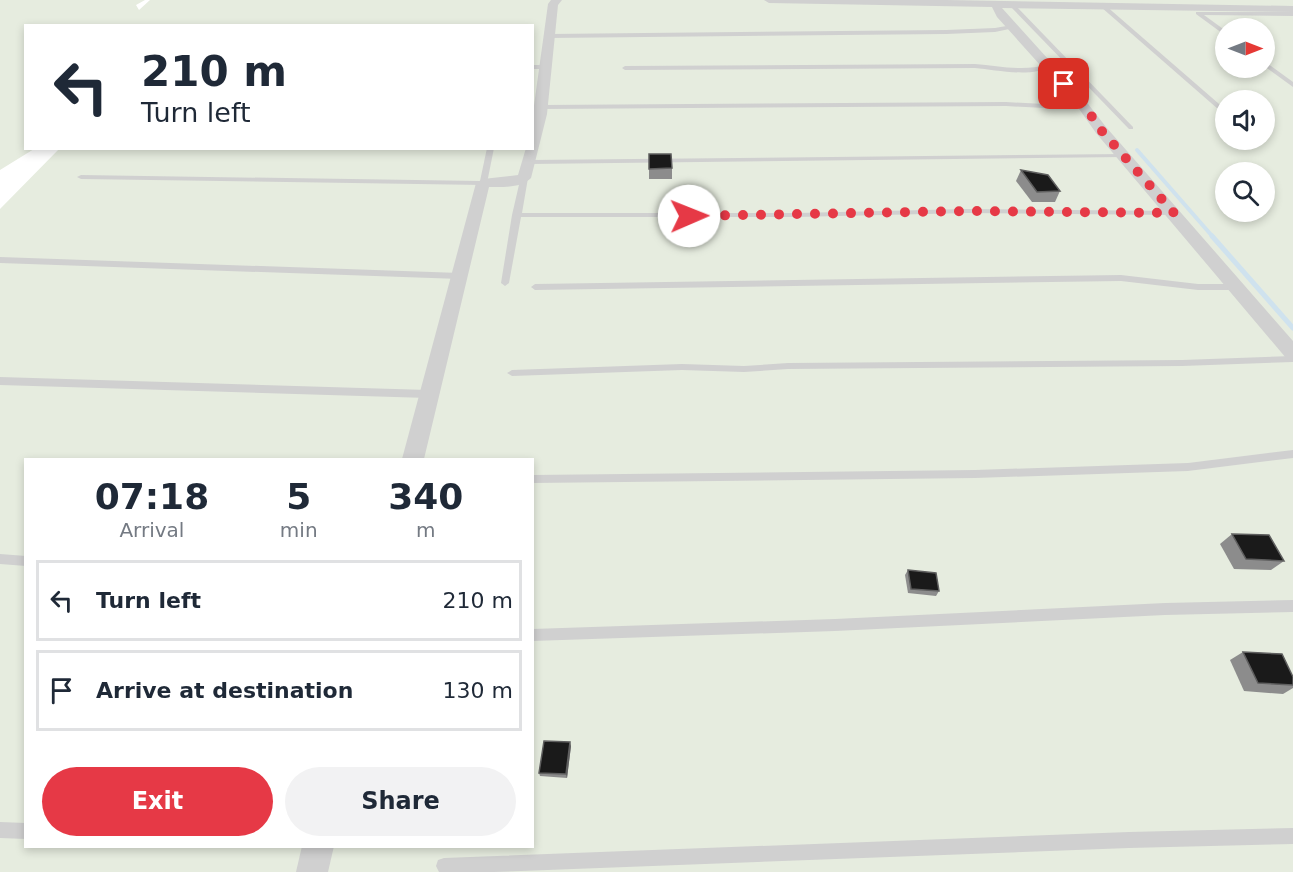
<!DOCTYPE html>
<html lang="en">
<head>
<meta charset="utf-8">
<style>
  body { margin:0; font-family:"DejaVu Sans",sans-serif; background:#f2f2f3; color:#1f2937; height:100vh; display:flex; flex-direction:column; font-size:22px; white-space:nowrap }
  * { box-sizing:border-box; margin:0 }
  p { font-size:20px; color:#747a83 }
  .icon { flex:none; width:33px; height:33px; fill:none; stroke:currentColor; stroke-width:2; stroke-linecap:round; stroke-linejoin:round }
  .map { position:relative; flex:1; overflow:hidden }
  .panel { position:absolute; left:24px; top:458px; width:510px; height:390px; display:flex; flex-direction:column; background:#fff; border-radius:0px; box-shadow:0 3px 9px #0003 }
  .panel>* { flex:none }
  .hud { position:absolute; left:24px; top:24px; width:510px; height:126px; border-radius:0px; box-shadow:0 3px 9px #0003; background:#fff; color:#1f2937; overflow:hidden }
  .needle { width:39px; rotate:90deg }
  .tools { position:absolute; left:1215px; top:18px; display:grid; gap:12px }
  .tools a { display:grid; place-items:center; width:60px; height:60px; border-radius:50%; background:#fff; box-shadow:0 3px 9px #0003; font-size:30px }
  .pin { position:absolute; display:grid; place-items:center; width:51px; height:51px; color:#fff; margin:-26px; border-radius:12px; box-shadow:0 3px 9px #0006 }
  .me { position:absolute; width:66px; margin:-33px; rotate:89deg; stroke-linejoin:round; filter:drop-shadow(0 0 4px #0008) }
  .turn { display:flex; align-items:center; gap:21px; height:126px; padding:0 18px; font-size:27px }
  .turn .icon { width:78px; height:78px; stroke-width:2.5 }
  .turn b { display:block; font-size:42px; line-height:51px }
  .eta { display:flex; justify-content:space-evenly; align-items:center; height:102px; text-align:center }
  .eta b { font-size:36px; font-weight:600; line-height:42px }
  .action { display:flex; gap:12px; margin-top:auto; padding:12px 18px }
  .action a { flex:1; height:69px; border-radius:36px; background:#e63946; color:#fff; font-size:24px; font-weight:600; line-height:69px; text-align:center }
  .action a+a { background:#f2f2f3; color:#1f2937 }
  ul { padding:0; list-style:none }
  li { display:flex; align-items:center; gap:18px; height:81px; margin:0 12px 9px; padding:0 6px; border:3px solid #e0e1e3; border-radius:0px }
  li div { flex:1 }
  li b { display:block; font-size:22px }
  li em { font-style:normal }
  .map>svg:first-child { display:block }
</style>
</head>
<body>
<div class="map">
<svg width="1293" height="872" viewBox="0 0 1293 872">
  <rect width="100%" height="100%" fill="#fff"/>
  <path fill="#e6ecdf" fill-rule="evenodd" d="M0 0H145L136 5 139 10 150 0H1293V872H0V209L59 149 532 148V26H26V148L34 149 0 170ZM1226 28H1264V68H1226ZM1226 100H1264V140H1226ZM1226 172H1264V212H1226ZM26 459H532V846H26Z"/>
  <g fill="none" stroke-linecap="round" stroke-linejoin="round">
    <polyline stroke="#cfe2ee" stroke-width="4" points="1137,150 1213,237"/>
    <polyline stroke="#cfe2ee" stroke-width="5" points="1212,236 1293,328"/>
    <g fill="#d0d0d0" fill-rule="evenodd">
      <polygon points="1010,4 1014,4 1133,127 1133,129 1129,129 1010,6"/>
      <polygon points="1101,5 1105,5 1226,110 1226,116 1101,7"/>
      <polygon points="1196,12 1293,12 1293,16 1204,15 1226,31 1226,36 1196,14"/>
      <polygon points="1012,25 1014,28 995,32 946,34 549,38 546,36 549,34 946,30 995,28"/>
      <polygon points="1264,61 1293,82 1293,87 1264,66"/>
      <path d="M975 64C999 66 1025 72 1048 64L1051 66C1033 78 996 70 975 68L625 70 622 68 625 66Z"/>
      <polygon points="532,65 546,65 549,67 546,69 532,69"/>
      <polygon points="1081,101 1083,102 1083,104 1063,109 1006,106 542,109 539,107 542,105 1006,102 1063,105"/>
      <polygon points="487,148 494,148 487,183 483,185 81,179 77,177 81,175 480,181"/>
      <polygon points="1125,154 1127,155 1123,157 530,164 526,162 530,160"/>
      <polygon points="521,176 528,178 522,213 797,213 968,209 1174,211 1178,213 1174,215 968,213 797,217 521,217 509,283 505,286 501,283 512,215"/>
      <polygon points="0,257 460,273 464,276 460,279 0,263"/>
      <polygon points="1121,275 1198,284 1238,284 1242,287 1238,290 1198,290 1121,281 535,290 531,287 535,284"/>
      <polygon points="1293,356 1293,362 1182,366 788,369 744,372 682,370 512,376 507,373 512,370 682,364 744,366 788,363 1182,360"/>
      <polygon points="0,377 428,390 433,394 428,398 0,385"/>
      <polygon points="1293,450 1293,458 1188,471 975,478 532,483 532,475 975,470 1188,463"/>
      <polygon points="0,554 26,556 26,566 0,564"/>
      <polygon points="1293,600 1293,612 1165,615 835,631 532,641 532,629 835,619 1165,603"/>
      <polygon points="0,822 26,823 26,839 0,838"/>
      <polygon points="1293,828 1293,844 1129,848 494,872 439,872 436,866 438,860 444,858 1129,832"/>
    </g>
    <g fill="#d0d0d0" fill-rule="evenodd">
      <path d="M551 0H562L558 5 547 114 531 178C521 188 504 187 489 187L424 459H402L476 183 483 179 518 175 526 148H532V120L548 4Z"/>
      <polygon points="764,0 947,0 1293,6 1293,12 1002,8 1085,100 1106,127 1293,341 1293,360 1286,358 1096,133 1077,106 997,17 992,7 769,3"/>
      <polygon points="302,846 334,846 328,872 296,872"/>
    </g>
  </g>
  <g fill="#8c8c8c">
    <polygon points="649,154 672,168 672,179 649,179"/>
    <polygon points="1021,170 1060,191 1055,202 1032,202 1016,181"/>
    <polygon points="1232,534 1284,561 1271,570 1234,569 1220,544"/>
    <polygon points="908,570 939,591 936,596 908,593 905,575"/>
    <polygon points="1243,652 1293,677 1293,688 1283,694 1244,691 1230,660"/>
    <polygon points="571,746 567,778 540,776 539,773"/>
  </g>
  <polygon fill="#5f5f5f" points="570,742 571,746 567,778 566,774"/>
  <g fill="#1a1a1a" stroke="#5f5f5f" stroke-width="1.5">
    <polygon points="649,154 671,154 672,168 649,169"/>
    <polygon points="1021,170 1048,175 1060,191 1037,192"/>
    <polygon points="1232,534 1269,535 1284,561 1246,559"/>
    <polygon points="908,570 936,573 939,591 911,589"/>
    <polygon points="1243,652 1282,654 1293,677 1293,685 1258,683"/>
    <polygon points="544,741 570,742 566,774 539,773"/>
  </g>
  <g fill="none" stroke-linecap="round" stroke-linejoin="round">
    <polyline stroke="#e63946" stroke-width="10" stroke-dasharray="0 18" points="689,216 968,211 1174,213 1101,130 1086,108 1064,84"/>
  </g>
</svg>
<div class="tools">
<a><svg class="needle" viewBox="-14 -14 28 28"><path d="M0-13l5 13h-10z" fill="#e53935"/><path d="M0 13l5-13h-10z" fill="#747a83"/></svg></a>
<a><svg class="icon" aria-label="sound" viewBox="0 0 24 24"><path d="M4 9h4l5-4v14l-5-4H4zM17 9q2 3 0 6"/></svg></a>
<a><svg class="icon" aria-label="search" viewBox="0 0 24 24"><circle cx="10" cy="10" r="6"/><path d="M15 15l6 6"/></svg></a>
</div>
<div class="pin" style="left:1064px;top:84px;background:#d93025"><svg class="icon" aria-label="arrive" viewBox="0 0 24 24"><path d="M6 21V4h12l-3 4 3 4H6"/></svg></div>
<svg class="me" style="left:689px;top:216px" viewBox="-20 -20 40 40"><circle r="19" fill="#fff"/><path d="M0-13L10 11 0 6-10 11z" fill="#e63946"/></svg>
<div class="hud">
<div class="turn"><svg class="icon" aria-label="left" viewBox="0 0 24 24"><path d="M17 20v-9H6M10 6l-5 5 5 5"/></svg><div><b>210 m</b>Turn left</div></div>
</div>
<section class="panel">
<div class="eta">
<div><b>07:18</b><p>Arrival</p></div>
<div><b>5</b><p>min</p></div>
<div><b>340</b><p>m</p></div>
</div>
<ul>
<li><svg class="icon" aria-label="left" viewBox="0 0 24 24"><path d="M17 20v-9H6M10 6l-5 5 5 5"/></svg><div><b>Turn left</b></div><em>210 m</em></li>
<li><svg class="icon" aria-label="arrive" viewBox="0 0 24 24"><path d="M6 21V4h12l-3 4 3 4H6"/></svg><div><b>Arrive at destination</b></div><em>130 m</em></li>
</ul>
<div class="action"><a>Exit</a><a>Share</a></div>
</section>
</div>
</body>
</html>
